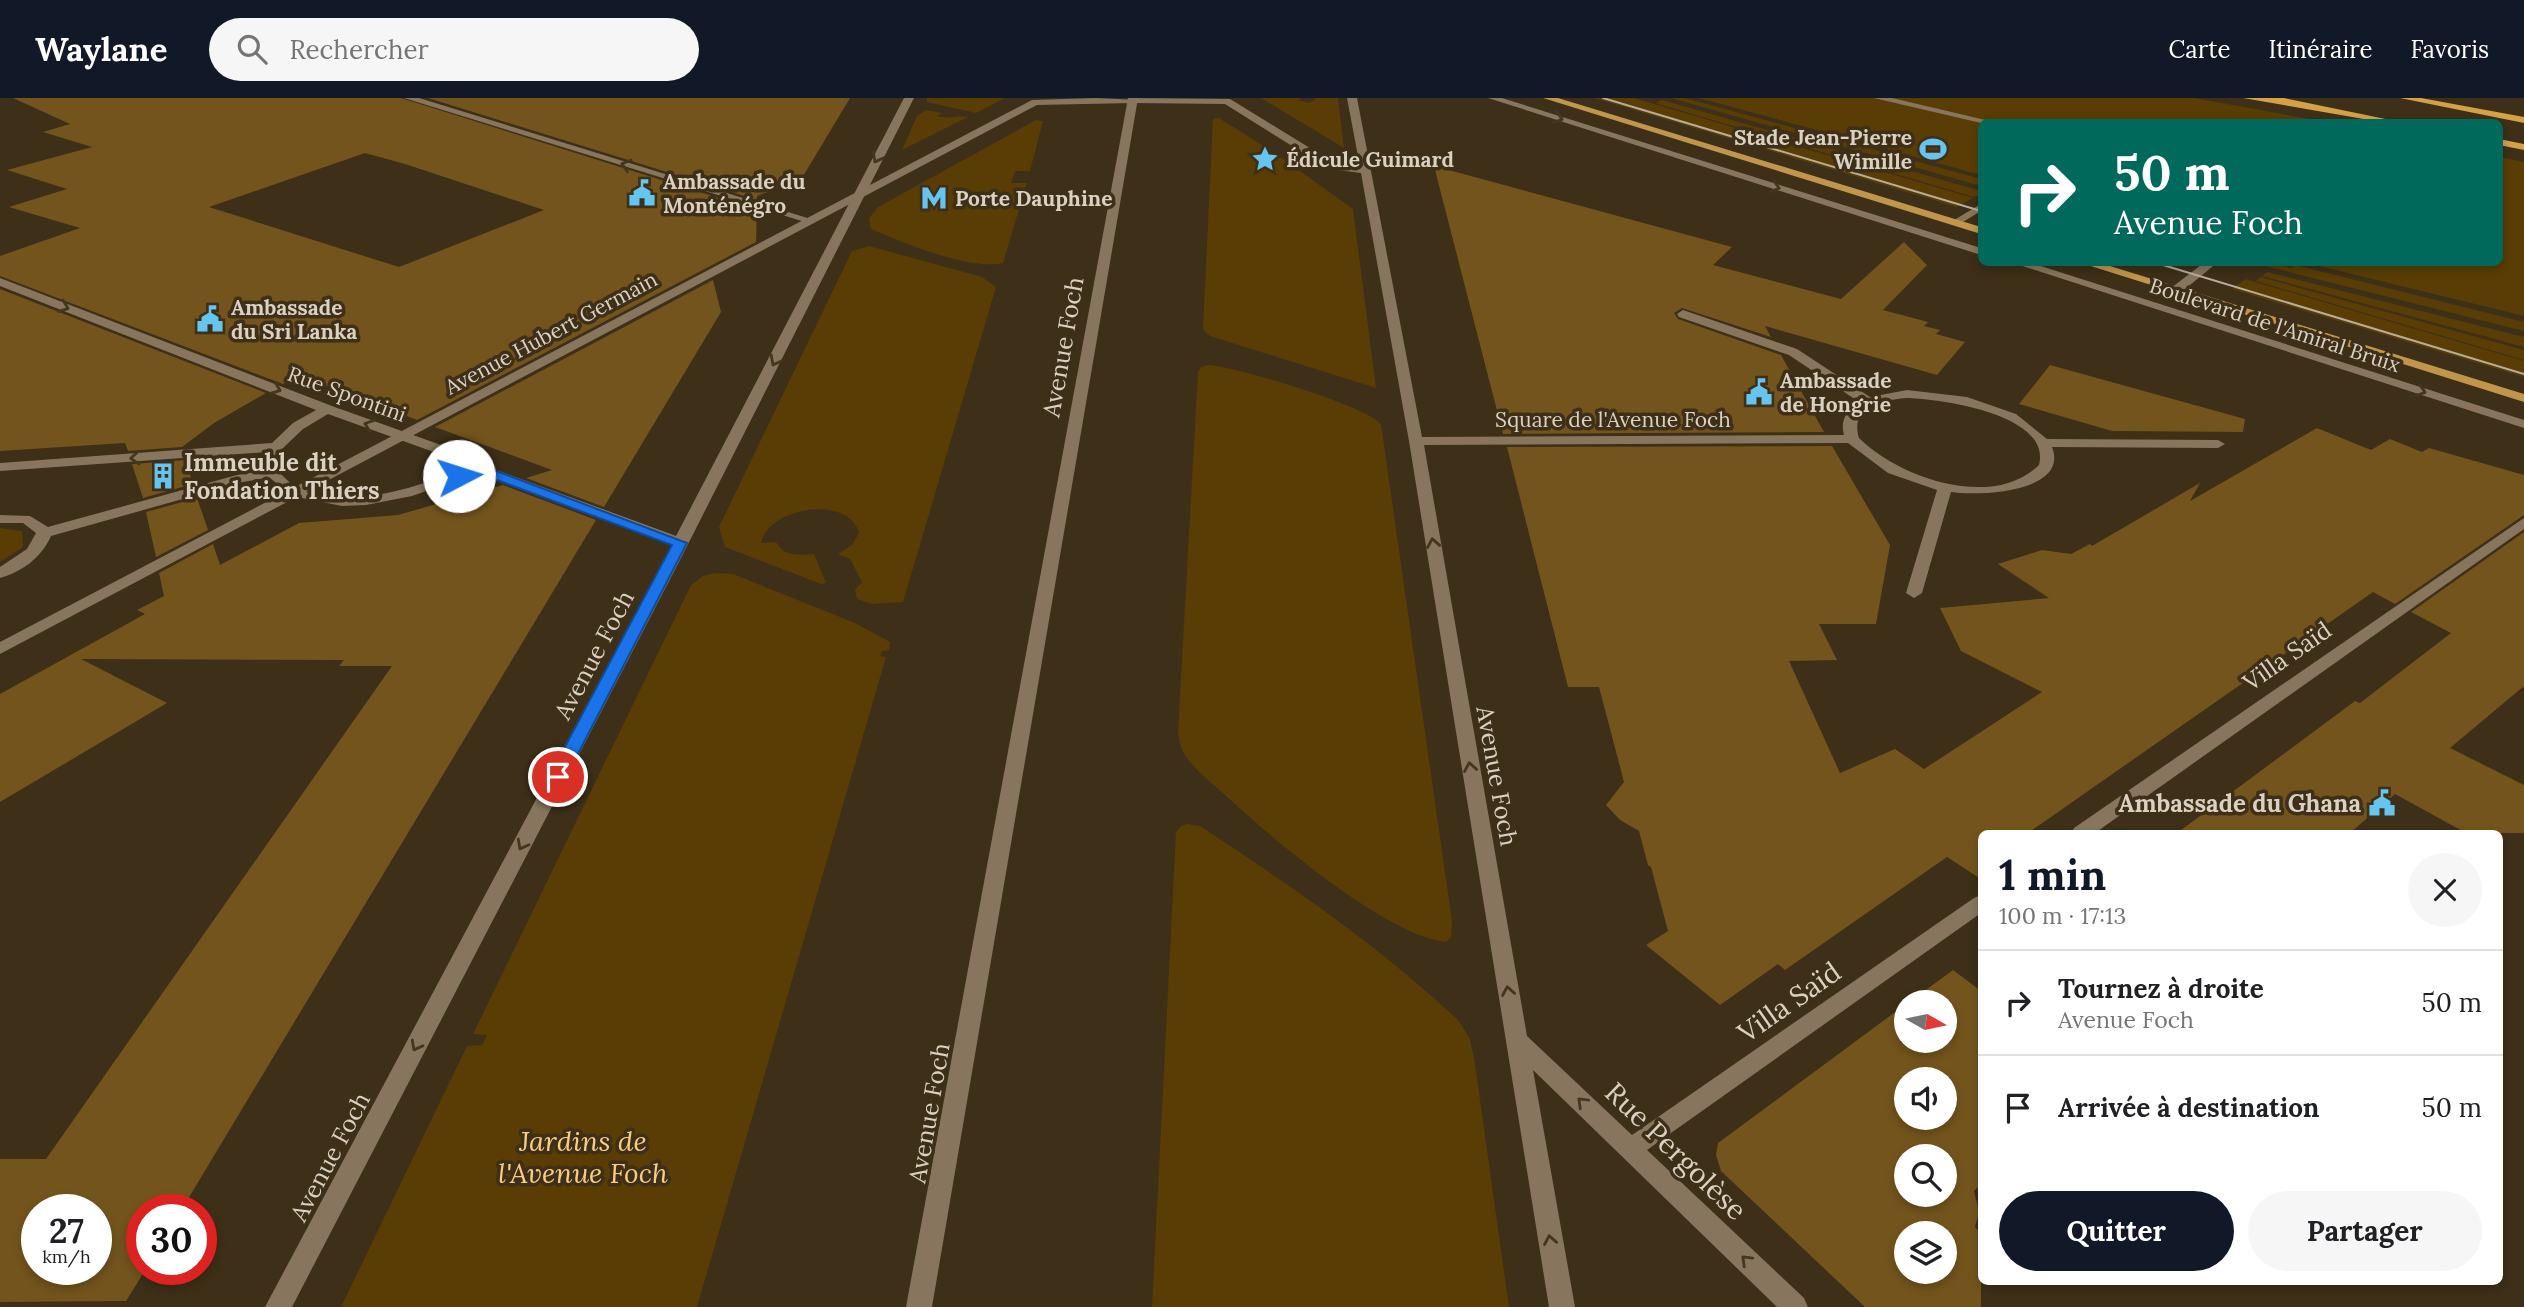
<!DOCTYPE html>
<html lang="fr">
<head>
<meta charset="utf-8">
<style>
  body { margin:0; font-family:Lora,serif; background:#f6f6f6; color:#202124; height:100vh; display:flex; flex-direction:column; font-size:26px; white-space:nowrap }
  * { box-sizing:border-box; margin:0 }
  p { font-size:23px; color:#757577 }
  .icon { flex:none; width:38px; height:38px; fill:none; stroke:currentColor; stroke-width:2; stroke-linecap:round; stroke-linejoin:round }
  .map { position:relative; flex:1; overflow:hidden }
  .drawer { position:absolute; left:1978px; top:732px; width:525px; height:455px; display:flex; flex-direction:column; background:#fff; border-radius:10px; box-shadow:0 4px 10px #0003 }
  .drawer>* { flex:none }
  .hud { position:absolute; left:1978px; top:21px; width:525px; height:147px; border-radius:10px; box-shadow:0 4px 10px #0003; background:#00695c; color:#fff; overflow:hidden }
  .needle { width:46px; rotate:99deg }
  .tools { position:absolute; left:1894px; top:892px; display:grid; gap:14px }
  .tools a { display:grid; place-items:center; width:63px; height:63px; border-radius:50%; background:#fff; box-shadow:0 4px 10px #0003; font-size:35px }
  .speed { position:absolute; left:21px; top:1096px; display:flex; gap:14px; font-size:35px; font-weight:700; text-align:center }
  .speed>* { display:grid; place-content:center; width:91px; height:91px; border-radius:50%; background:#fff; box-shadow:0 4px 10px #0003; line-height:1 }
  .speed small { font-size:18px; font-weight:400 }
  .speed .limit { border:10px solid #d22; background:#fff; color:#111 }
  .pin { position:absolute; display:grid; place-items:center; width:60px; height:60px; color:#fff; margin:-30px; border:4px solid #fff; border-radius:50%; box-shadow:0 2px 7px #0007 }
  .me { position:absolute; width:77px; margin:-38px; rotate:85deg; stroke-linejoin:round; filter:drop-shadow(0 0 5px #0008) }
  .turn { display:flex; align-items:center; gap:24px; height:147px; padding:0 21px; font-size:32px }
  .turn .icon { width:91px; height:91px; stroke-width:2.5 }
  .turn b { display:block; font-size:49px; line-height:60px }
  .round { display:grid; place-items:center; flex:none; width:74px; height:74px; border-radius:37px; background:#f6f6f6 }
  .summary { display:flex; align-items:center; justify-content:space-between; height:119px; padding:0 21px }
  h1 { font-size:42px; font-weight:800; line-height:52px; color:#111827 }
  .action { display:flex; gap:14px; margin-top:auto; padding:14px 21px }
  .action a { flex:1; height:80px; border-radius:42px; background:#111827; color:#fff; font-size:28px; font-weight:800; line-height:80px; text-align:center }
  .action a+a { background:#f6f6f6; color:#202124 }
  ul { padding:0; list-style:none }
  li { display:flex; align-items:center; gap:21px; height:105px; padding:0 21px; border-top:2px solid #e0e0e0 }
  li div { flex:1 }
  li b { display:block; font-size:26px }
  li em { font-style:normal }
  header { display:flex; align-items:center; gap:42px; box-sizing:border-box; height:98px; padding:0 35px; background:#111827; color:#fff }
  header strong { font-size:33px }
  nav { display:flex; gap:38px; margin-inline-start:auto; font-size:24px }
  .search { width:490px; height:63px; background:#f6f6f6; display:flex; align-items:center; gap:18px; box-sizing:border-box; padding:0 24px; border-radius:38px; color:#757577; font-size:26px }
  .map>svg:first-child { display:block }
</style>
</head>
<body>
<header>
<strong>Waylane</strong>
<div class="search"><svg class="icon" aria-label="search" viewBox="0 0 24 24"><circle cx="10" cy="10" r="6"/><path d="M15 15l6 6"/></svg>Rechercher</div>
<nav><a>Carte</a><a>Itinéraire</a><a>Favoris</a></nav>
</header>
<div class="map">
<svg width="2524" height="1209" viewBox="0 0 2524 1209">
  <rect width="100%" height="100%" fill="#3d2f18"/>
  <g fill="#593d04">
    <polygon points="927,0 1005,0 976,15 927,4"/>
    <polygon points="1261,0 1301,0 1298,2 1309,5 1316,1 1313,0 1338,0 1344,50"/>
    <polygon points="1594,0 1634,0 1973,100 1957,109"/>
    <polygon points="1671,0 1685,0 1981,81 1981,88"/>
    <polygon points="1699,0 2195,0 2326,24 1981,24 1981,77"/>
    <polygon points="1662,2 1981,93 1981,96 1974,99 1655,5"/>
    <path d="M926 12 942 15 937 18C948 21 957 17 968 19L902 52 917 18Z"/>
    <polygon points="1219,20 1262,47 1261,57 1282,60 1353,111 1376,290 1210,238 1203,231 1213,21"/>
    <path d="M1036 22 1043 23 1030 73H1015L1011 85H1027L1003 165C971 173 901 144 871 131L869 120 878 109Z"/>
    <polygon points="2499,59 2524,64 2524,218 2307,165 2499,164"/>
    <path d="M869 148 982 179 996 189 903 504 872 506 857 501 855 492 862 484 850 461 838 456 852 447 859 435C849 396 768 409 761 445L776 444C784 459 799 457 814 456L826 485 821 486 725 449 719 429 852 153Z"/>
    <polygon points="2253,165 2271,165 2291,170 2295,167 2524,224 2524,233"/>
    <polygon points="2267,174 2524,239 2524,249 2262,178"/>
    <polygon points="2260,179 2524,252 2524,262 2256,183"/>
    <polygon points="2245,181 2524,263 2524,279 2232,191"/>
    <path d="M1209 267C1236 269 1365 307 1381 326L1452 823 1451 839 1446 844C1385 837 1270 739 1224 696 1210 683 1193 671 1183 654 1180 648 1179 640 1178 633L1198 274 1201 269Z"/>
    <polygon points="0,430 22,433 23,449 0,464"/>
    <polygon points="715,475 733,476 855,525 890,544 889,552 882,553 880,558 886,559 697,1209 341,1209 467,948 482,947 487,937 473,936 691,487 703,478"/>
    <path d="M1187 726 1200 728C1290 787 1379 848 1458 922L1469 939 1474 959 1509 1209H1152L1176 734 1181 728Z"/>
  </g>
  <g fill="#73541c" fill-rule="evenodd">
    <path d="M13 0H401L757 112 756 144 417 322 298 277 283 286 0 178V158L80 130 9 109 67 91 7 72 92 49 43 34 70 26ZM365 55 405 66 544 112 399 169 209 109Z"/>
    <polygon points="428,0 850,0 799,85 790,85 757,98 757,102"/>
    <polygon points="1434,68 1732,149 1713,167 1841,201 1904,144 1927,167 1883,212 1928,224 1924,228 1940,232 1936,236 1965,244 1937,277 1765,228 1771,239 1682,210 1674,215 1678,221 1781,257 1824,334 1503,336"/>
    <polygon points="713,182 721,214 604,409 526,380 552,372 435,329"/>
    <polygon points="0,191 266,295 214,325 182,349 128,353 125,345 0,353"/>
    <polygon points="2050,267 2245,321 2243,334 2112,333 2019,306"/>
    <polygon points="2317,330 2371,352 2390,341 2422,354 2429,350 2524,377 2524,417 2395,506 2373,494 2028,735 1981,735 1981,781 1947,759 1785,872 1778,866 1720,907 1646,847 1668,833 1651,769 1648,767 1639,733 1620,722 1606,707 1624,684 1599,589 1568,589 1507,349 1832,348 1890,447 1876,526 1819,526 1837,562 1789,563 1840,675 1895,651 1924,671 2042,594 1961,553 1940,510 2049,500 1998,466 2042,452 2071,456 2090,446 2092,448 2200,385 2190,403"/>
    <polygon points="186,362 193,386 143,400 132,366"/>
    <path d="M503 387 596 422 182 1111H142V1171H146L126 1203 0 1204V1061H46L392 568H339L344 562 81 561 167 605 0 704V596L145 516 137 512 164 498 159 475 213 446 220 467 299 425 398 417ZM37 1111H96V1171H37Z"/>
    <polygon points="197,400 208,432 156,459 146,414"/>
    <polygon points="2524,434 2524,588 2450,650 2524,687 2524,735 2466,735 2395,696 2350,735 2177,735 2355,603 2360,605 2451,535 2411,514"/>
    <path d="M1953 872 1981 893V1086L1974 1093 1979 1114 1975 1129 1981 1135V1209H1865L1721 1073 1716 1057 1718 1045 1906 906V943H1944V905H1908ZM1906 982H1944V1020H1906ZM1906 1059H1944V1097H1906ZM1906 1136H1944V1174H1906Z"/>
  </g>
  <g fill="none" stroke-linecap="round" stroke-linejoin="round">
    <g fill="#87765d" fill-rule="evenodd">
      <polygon points="1874,0 1892,0 1994,24 1981,25"/>
      <polygon points="1981,106 1981,113 1958,127 1949,125"/>
      <polygon points="2205,164 2218,164 2179,196 2171,196 2171,190"/>
      <path d="M271 371 276 372V378L243 384 51 438C42 459 22 474 0 480V469L27 451 36 435 23 425H0V417L30 418 48 429 237 377Z"/>
    </g>
    <g fill="#87765d" fill-rule="evenodd">
      <polygon points="404,0 419,0 814,122 805,124"/>
      <path d="M904 0H914L680 462 292 1209H265L672 447 478 375 412 398 366 407 342 408 292 398 264 375 268 354 0 373V365L272 345 293 325 316 312 0 188V180L332 308 466 356 483 367 676 438ZM328 316 456 362 467 369C422 388 346 414 299 391 291 387 285 379 278 374L283 350 303 331Z"/>
      <path d="M1130 0 1230 1 1336 66 1360 69 1347 0H1357L1422 339 1844 337C1840 322 1847 311 1859 304L1789 257 1679 219 1677 216 1683 212 1797 251 1870 299 1907 292 1967 299 2016 316 2047 341 2218 342 2225 346 2218 350 2052 349C2070 395 1977 398 1951 394L1922 495 1914 500 1906 495 1937 392 1888 375 1848 345 1424 347 1527 938 1632 1037 1974 800 1981 797V815L1647 1052 1804 1200 1808 1209H1777L1533 972 1575 1209H1549L1409 343 1361 75 1329 71 1225 6 1133 5 1128 2ZM1907 300C1940 301 2052 316 2039 367 1992 413 1898 379 1859 340 1849 308 1883 302 1907 300Z"/>
      <polygon points="1488,0 1502,0 1981,150 1981,157"/>
      <polygon points="2010,164 2028,164 2524,322 2524,330"/>
      <polygon points="2524,420 2524,431 2095,735 2071,735 2074,730"/>
    </g>
    <polygon fill="#87765d" fill-rule="evenodd" points="1096,0 1138,2 1133,5 1037,7 0,556 0,544 1032,2"/>
    <polygon fill="#87765d" fill-rule="evenodd" points="1128,0 1138,0 932,1209 906,1209"/>
    <g fill="#c1964a" fill-rule="evenodd">
      <polygon points="1543,0 1558,0 1981,129 1981,136"/>
      <polygon points="2078,164 2097,164 2524,296 2524,304"/>
    </g>
    <g fill="#d4a144" fill-rule="evenodd">
      <polygon points="2243,0 2284,0 2400,24 2381,24"/>
      <polygon points="2400,0 2421,0 2524,19 2524,25"/>
      <polygon points="2499,41 2524,46 2524,52 2499,47"/>
    </g>
    <g stroke="#b7ad9c" stroke-width="2">
      <polyline points="1603,0 1981,113"/>
      <polyline points="2153,164 2524,276"/>
    </g>
  </g>
  <defs><path id="oneway-chevron" d="M-2-3.5L2.5 0L-2 3.5" fill="none" stroke-width="1.6" stroke-linecap="round" stroke-linejoin="round" transform="scale(1.75)"/></defs>
  <g stroke="#44361f">
    <use href="#oneway-chevron" transform="translate(1558 20) rotate(18)"/>
    <use href="#oneway-chevron" transform="translate(877 60) rotate(118)"/>
    <use href="#oneway-chevron" transform="translate(626 67) rotate(-163)"/>
    <use href="#oneway-chevron" transform="translate(1775 89) rotate(17)"/>
    <use href="#oneway-chevron" transform="translate(64 209) rotate(21)"/>
    <use href="#oneway-chevron" transform="translate(775 263) rotate(118)"/>
    <use href="#oneway-chevron" transform="translate(276 291) rotate(21)"/>
    <use href="#oneway-chevron" transform="translate(2421 293) rotate(18)"/>
    <use href="#oneway-chevron" transform="translate(369 327) rotate(-160)"/>
    <use href="#oneway-chevron" transform="translate(135 360) rotate(176)"/>
    <use href="#oneway-chevron" transform="translate(1433 445) rotate(-100)"/>
    <use href="#oneway-chevron" transform="translate(1470 669) rotate(-100)"/>
    <use href="#oneway-chevron" transform="translate(522 747) rotate(118)"/>
    <use href="#oneway-chevron" transform="translate(1508 893) rotate(-100)"/>
    <use href="#oneway-chevron" transform="translate(416 948) rotate(118)"/>
    <use href="#oneway-chevron" transform="translate(1582 1004) rotate(-136)"/>
    <use href="#oneway-chevron" transform="translate(1550 1142) rotate(-100)"/>
    <use href="#oneway-chevron" transform="translate(1746 1162) rotate(-136)"/>
  </g>
  <polygon fill="#1a73e8" stroke="#114b97" stroke-width="2" points="478,366 687,445 566,679 558,684 549,679 672,447 478,375 459,382 452,378"/>
  <defs>
    <g id="stadium-bare" transform="scale(2.1)"><path d="M0-5a6.5 5 0 1 0 0 10a6.5 5 0 1 0 0-10ZM-3.5-1.8h7v3.6h-7Z" fill="#65c5ee" stroke="#3d2f18" stroke-width="2.5" paint-order="stroke"/></g>
    <g id="sight-bare" transform="scale(2.1)"><path d="M0-6L1.8-2.2L6-1.7L2.9 1.2L3.7 5.4L0 3.3L-3.7 5.4L-2.9 1.2L-6-1.7L-1.8-2.2Z" fill="#65c5ee" stroke="#3d2f18" stroke-width="2.5" paint-order="stroke"/></g>
    <g id="civic-bare" transform="scale(2.1)"><path d="M-.6-6.5H3V-4.5H.6V-3L4-1V1h2V6H-6V1h2V-1L-.6-3ZM-1.2 2.5V6h2.4V2.5Z" fill="#65c5ee" stroke="#3d2f18" stroke-width="2.5" paint-order="stroke"/></g>
    <g id="metro-bare" transform="scale(2.1)"><path d="M-5.5 5V-5H-3L0 0L3-5H5.5V5H3V-.5L0 4L-3-.5V5Z" fill="#65c5ee" stroke="#3d2f18" stroke-width="2.5" paint-order="stroke"/></g>
    <g id="building-bare" transform="scale(2.1)"><path d="M-4-6H4V6H1V3H-1V6H-4ZM-2.5-4.3h1.7v1.8h-1.7ZM.8-4.3h1.7v1.8H.8ZM-2.5-1h1.7V.8h-1.7ZM.8-1h1.7V.8H.8Z" fill="#65c5ee" stroke="#3d2f18" stroke-width="2.5" paint-order="stroke"/></g>
  </defs>
  <g fill-rule="evenodd">
    <use href="#stadium-bare" x="1933" y="51"/>
    <use href="#sight-bare" x="1265" y="61"/>
    <use href="#civic-bare" x="642" y="95"/>
    <use href="#metro-bare" x="934" y="100"/>
    <use href="#civic-bare" x="210" y="221"/>
    <use href="#civic-bare" x="1759" y="294"/>
    <use href="#building-bare" x="163" y="378"/>
    <use href="#civic-bare" x="2382" y="705"/>
  </g>
  <g text-anchor="middle" dominant-baseline="central" stroke-width="7" stroke-linejoin="round" paint-order="stroke">
    <g font-size="21" font-weight="bold" fill="#dad1c3" stroke="#3d2f18" text-anchor="start">
      <text x="1912" y="39" text-anchor="end">Stade Jean-Pierre<tspan x="1912" dy="24">Wimille</tspan></text>
      <text x="1286" y="61">Édicule Guimard</text>
      <text x="663" y="83">Ambassade du<tspan x="663" dy="24">Monténégro</tspan></text>
      <text x="955" y="100">Porte Dauphine</text>
      <text x="231" y="209">Ambassade<tspan x="231" dy="24">du Sri Lanka</tspan></text>
      <text x="1780" y="282">Ambassade<tspan x="1780" dy="24">de Hongrie</tspan></text>
    </g>
    <g font-size="21" fill="#dad1c3" stroke="#3d2f18">
      <text transform="translate(2275 227) rotate(18)">Boulevard de l'Amiral Bruix</text>
      <text transform="translate(551 235) rotate(-28)">Avenue Hubert Germain</text>
      <text transform="translate(347 296) rotate(20)">Rue Spontini</text>
      <text x="1613" y="321">Square de l'Avenue Foch</text>
    </g>
    <g font-size="24" fill="#dad1c3" stroke="#3d2f18">
      <text transform="translate(1063 249) rotate(-80)">Avenue Foch</text>
      <text transform="translate(594 557) rotate(-62)">Avenue Foch</text>
      <text transform="translate(2287 558) rotate(-35)">Villa Saïd</text>
      <text transform="translate(1497 678) rotate(80)">Avenue Foch</text>
      <text transform="translate(929 1015) rotate(-80)">Avenue Foch</text>
      <text transform="translate(330 1059) rotate(-62)">Avenue Foch</text>
    </g>
    <g font-size="24" font-weight="bold" fill="#dad1c3" stroke="#3d2f18" text-anchor="start">
      <text x="184" y="364">Immeuble dit<tspan x="184" dy="28">Fondation Thiers</tspan></text>
      <text x="2361" y="705" text-anchor="end">Ambassade du Ghana</text>
    </g>
    <g font-size="28" fill="#dad1c3" stroke="#3d2f18">
      <text transform="translate(1789 904) rotate(-35)">Villa Saïd</text>
      <text transform="translate(1676 1053) rotate(44)">Rue Pergolèse</text>
    </g>
    <g font-size="28" font-style="italic" fill="#facc81" stroke="#3d2f18">
      <text x="583" y="1043">Jardins de<tspan x="583" dy="32">l'Avenue Foch</tspan></text>
    </g>
  </g>
</svg>
<div class="tools">
<a><svg class="needle" viewBox="-14 -14 28 28"><path d="M0-13l5 13h-10z" fill="#e53935"/><path d="M0 13l5-13h-10z" fill="#757577"/></svg></a>
<a><svg class="icon" aria-label="sound" viewBox="0 0 24 24"><path d="M4 9h4l5-4v14l-5-4H4zM17 9q2 3 0 6"/></svg></a>
<a><svg class="icon" aria-label="search" viewBox="0 0 24 24"><circle cx="10" cy="10" r="6"/><path d="M15 15l6 6"/></svg></a>
<a><svg class="icon" aria-label="layers" viewBox="0 0 24 24"><path d="M12 4l9 5-9 5-9-5zM3 14l9 5 9-5"/></svg></a>
</div>
<div class="speed"><div>27<small>km/h</small></div><div class="limit">30</div></div>
<div class="pin" style="left:558px;top:679px;background:#d93025"><svg class="icon" aria-label="arrive" viewBox="0 0 24 24"><path d="M6 21V4h12l-3 4 3 4H6"/></svg></div>
<svg class="me" style="left:459px;top:378px" viewBox="-20 -20 40 40"><circle r="19" fill="#fff"/><path d="M0-13L10 11 0 6-10 11z" fill="#1a73e8"/></svg>
<div class="hud">
<div class="turn"><svg class="icon" aria-label="right" viewBox="0 0 24 24"><path d="M7 20v-9h11M14 6l5 5-5 5"/></svg><div><b>50 m</b>Avenue Foch</div></div>
</div>
<section class="drawer">
<div class="summary"><div><h1>1 min</h1><p>100 m · 17:13</p></div><a class="round"><svg class="icon" aria-label="close" viewBox="0 0 24 24"><path d="M6 6l12 12M18 6L6 18"/></svg></a></div>
<ul>
<li><svg class="icon" aria-label="right" viewBox="0 0 24 24"><path d="M7 20v-9h11M14 6l5 5-5 5"/></svg><div><b>Tournez à droite</b><p>Avenue Foch</p></div><em>50 m</em></li>
<li><svg class="icon" aria-label="arrive" viewBox="0 0 24 24"><path d="M6 21V4h12l-3 4 3 4H6"/></svg><div><b>Arrivée à destination</b></div><em>50 m</em></li>
</ul>
<div class="action"><a>Quitter</a><a>Partager</a></div>
</section>
</div>
</body>
</html>
